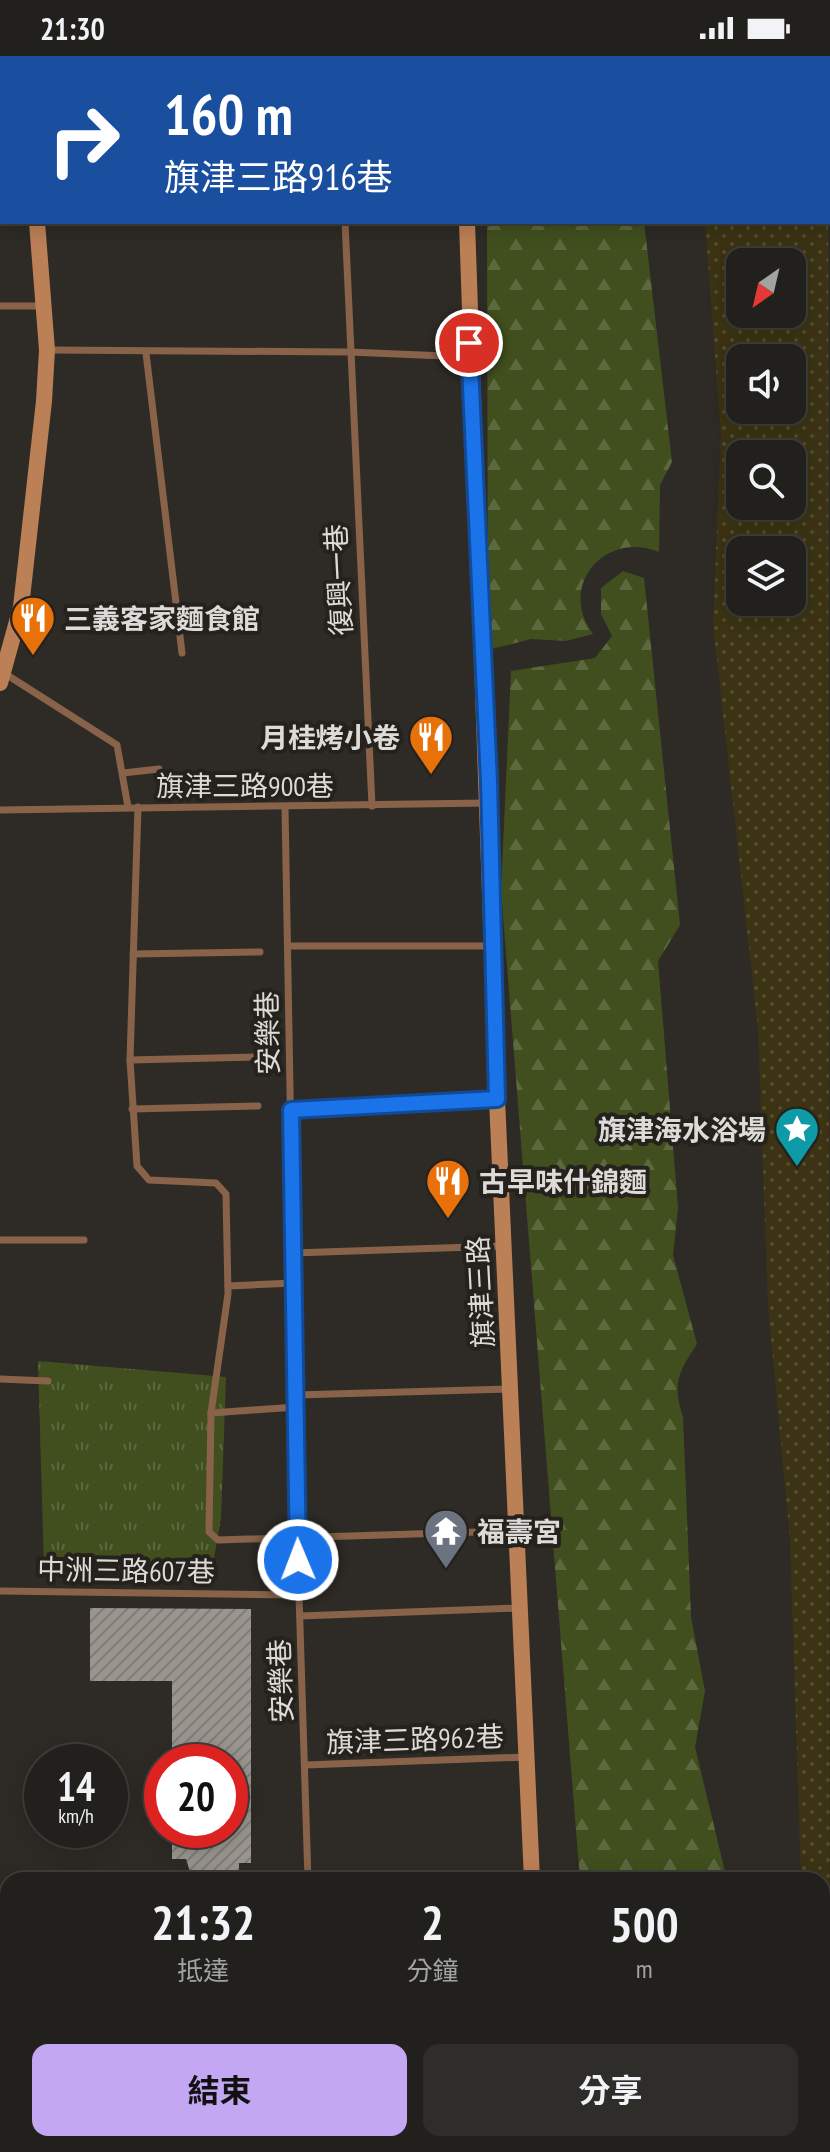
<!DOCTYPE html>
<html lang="zh-TW">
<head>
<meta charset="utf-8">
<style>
  body { margin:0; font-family:"PT Sans Narrow","Noto Sans TC",sans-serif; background:#2e2d29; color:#f1f3f6; height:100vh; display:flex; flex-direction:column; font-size:30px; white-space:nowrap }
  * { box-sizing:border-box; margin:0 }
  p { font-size:26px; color:#a2a3a3 }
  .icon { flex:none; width:44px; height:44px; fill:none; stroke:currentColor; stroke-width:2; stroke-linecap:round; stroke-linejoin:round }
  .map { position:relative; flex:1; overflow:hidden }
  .details { position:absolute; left:0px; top:1816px; width:830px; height:280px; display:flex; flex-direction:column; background:#22201c; border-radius:24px 24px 0 0; box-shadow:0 4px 20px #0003,0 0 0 2px #3f3e3b }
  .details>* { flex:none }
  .top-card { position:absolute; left:0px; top:0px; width:830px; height:168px; box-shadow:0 4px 20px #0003,0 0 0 2px #3f3e3b; background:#1a4fa0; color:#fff; overflow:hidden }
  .needle { width:52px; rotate:214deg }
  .fabs { position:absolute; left:726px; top:192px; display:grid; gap:16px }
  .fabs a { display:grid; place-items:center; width:80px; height:80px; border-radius:16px; background:#22201c; box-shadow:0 4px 20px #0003,0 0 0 2px #3f3e3b; font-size:40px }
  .speed { position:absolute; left:24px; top:1688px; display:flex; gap:16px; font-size:40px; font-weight:700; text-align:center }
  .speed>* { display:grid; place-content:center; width:104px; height:104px; border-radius:50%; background:#22201c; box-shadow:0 4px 20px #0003,0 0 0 2px #3f3e3b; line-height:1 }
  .speed small { font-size:20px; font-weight:400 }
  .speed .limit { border:12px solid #d22; background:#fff; color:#111 }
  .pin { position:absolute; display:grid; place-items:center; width:68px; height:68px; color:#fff; margin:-34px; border:4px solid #fff; border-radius:50%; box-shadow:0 2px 8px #0007 }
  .me { position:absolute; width:88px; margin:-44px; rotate:359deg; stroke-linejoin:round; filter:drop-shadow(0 0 6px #0008) }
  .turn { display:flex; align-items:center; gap:28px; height:168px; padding:0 32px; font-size:36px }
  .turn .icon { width:104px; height:104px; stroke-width:2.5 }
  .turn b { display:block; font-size:56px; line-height:68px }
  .eta { display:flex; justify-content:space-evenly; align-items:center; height:136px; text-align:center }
  .eta b { font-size:48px; font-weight:700; line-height:56px }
  .primary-button { display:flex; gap:16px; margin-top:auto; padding:16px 32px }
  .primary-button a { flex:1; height:92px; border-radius:16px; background:#c3a7f2; color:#111; font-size:32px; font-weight:700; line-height:92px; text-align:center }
  .primary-button a+a { background:#2e2d29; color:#f1f3f6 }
  .status { display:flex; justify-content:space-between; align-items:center; height:56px; padding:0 40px; background:#22201c; direction:ltr }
  .status svg { height:22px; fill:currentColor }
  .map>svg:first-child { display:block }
</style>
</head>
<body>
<div class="status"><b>21:30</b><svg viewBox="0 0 49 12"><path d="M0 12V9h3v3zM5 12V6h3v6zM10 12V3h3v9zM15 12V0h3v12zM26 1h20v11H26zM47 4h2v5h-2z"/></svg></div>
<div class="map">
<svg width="830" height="2096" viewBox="0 0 830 2096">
  <defs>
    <pattern id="grass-tufts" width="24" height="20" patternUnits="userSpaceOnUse" patternTransform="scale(2)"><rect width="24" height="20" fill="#414f1e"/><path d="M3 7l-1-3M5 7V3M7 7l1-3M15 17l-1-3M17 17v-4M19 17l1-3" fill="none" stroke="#5c683e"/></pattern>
    <pattern id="forest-firs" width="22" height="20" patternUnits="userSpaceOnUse" patternTransform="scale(2)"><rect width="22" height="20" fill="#414f1e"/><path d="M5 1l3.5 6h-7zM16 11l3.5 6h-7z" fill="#5c683e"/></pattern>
    <pattern id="sand-dots" width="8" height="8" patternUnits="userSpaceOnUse" patternTransform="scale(2)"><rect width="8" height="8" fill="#3b3313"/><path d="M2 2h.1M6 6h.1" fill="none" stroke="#575035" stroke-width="1.8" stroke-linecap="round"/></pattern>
    <pattern id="building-hatch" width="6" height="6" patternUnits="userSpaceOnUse" patternTransform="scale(2)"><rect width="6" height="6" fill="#9a968f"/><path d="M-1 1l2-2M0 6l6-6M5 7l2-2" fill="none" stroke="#807d78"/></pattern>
  </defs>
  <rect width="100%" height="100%" fill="#2e2b26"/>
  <polygon fill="url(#grass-tufts)" points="38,1305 226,1321 221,1463 212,1513 44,1511"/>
  <g fill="url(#forest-firs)">
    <path d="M487 166H644L672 406 660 429 659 496C605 474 557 530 593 578L566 585 531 583 488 594Z"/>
    <path d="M623 515 644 522 680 869 658 905 678 1152 673 1199 697 1288C678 1317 672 1327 683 1361L691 1561 705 1635 695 1691 727 1824H580L501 835 511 615 595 602 612 580 601 558V532Z"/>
  </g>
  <path fill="url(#sand-dots)" fill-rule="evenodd" d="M828 15 830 2096H805L804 2088H822V1824H801L790 1483 768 1250 758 973 713 568 721 378 705 166H828ZM740 206H792V258H740ZM740 302H792V354H740ZM740 398H792V450H740ZM740 494H792V546H740Z"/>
  <polygon fill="url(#building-hatch)" points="90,1552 251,1553 251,1807 239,1807 239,1822 192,1822 186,1803 172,1803 172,1774 230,1774 230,1706 172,1706 172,1625 90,1625"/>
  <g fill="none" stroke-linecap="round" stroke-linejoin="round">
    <g stroke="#886349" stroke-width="7">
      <polyline points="105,0 106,2"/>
      <polyline points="345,166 372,750"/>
      <polyline points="0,250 43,250"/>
      <polyline points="49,294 349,296 469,301"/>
      <polyline points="146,297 182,597"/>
      <polyline points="4,617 117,689 128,751"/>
      <polyline points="123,717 159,713"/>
      <polyline points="138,751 130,1004 137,1110 149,1124 216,1127 226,1138 228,1238 211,1357 209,1476 218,1484 514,1475"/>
      <polyline points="285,752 299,1539 308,1824"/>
      <polyline points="0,754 487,747"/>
      <polyline points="288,890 491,890"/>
      <polyline points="133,898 260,896"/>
      <polyline points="130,1004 257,1001"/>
      <polyline points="132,1053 258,1050"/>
      <polyline points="291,1054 497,1043"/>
      <polyline points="0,1184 84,1184"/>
      <polyline points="293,1197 503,1190"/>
      <polyline points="228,1230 294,1227"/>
      <polyline points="0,1323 48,1325"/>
      <polyline points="296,1339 509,1333"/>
      <polyline points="211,1357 296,1351"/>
      <polyline points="0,1535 299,1539"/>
      <polyline points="300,1560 520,1552"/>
      <polyline points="305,1709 527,1701"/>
      <polyline points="317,2088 317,2096"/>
    </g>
    <g stroke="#bc8057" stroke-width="16">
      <polyline points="12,0 12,2"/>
      <polyline points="460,0 460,2"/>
      <polyline points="467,166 497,1043 532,1824"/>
      <polyline points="0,627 21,551 44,345 47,294 37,166"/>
      <polyline points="544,2088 544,2096"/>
    </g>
  </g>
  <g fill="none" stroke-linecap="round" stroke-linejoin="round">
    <g stroke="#114b97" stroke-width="20">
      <polyline id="route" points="298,1504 291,1054 497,1043 489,726 469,287"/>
    </g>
    <use href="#route" stroke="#1a73e8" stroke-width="14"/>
  </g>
  <defs>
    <g id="restaurant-pin" transform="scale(2.3)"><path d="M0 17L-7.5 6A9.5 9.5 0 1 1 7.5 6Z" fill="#e8710a" stroke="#25221d"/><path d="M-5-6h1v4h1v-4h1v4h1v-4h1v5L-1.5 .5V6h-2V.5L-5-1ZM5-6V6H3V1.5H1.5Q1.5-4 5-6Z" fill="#fff"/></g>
    <g id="sight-pin" transform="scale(2.3)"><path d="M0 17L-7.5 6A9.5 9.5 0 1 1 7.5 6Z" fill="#0f9aa8" stroke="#25221d"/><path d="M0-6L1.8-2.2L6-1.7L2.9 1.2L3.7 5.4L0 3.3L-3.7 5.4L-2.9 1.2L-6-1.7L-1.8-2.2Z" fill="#fff"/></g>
    <g id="temple-pin" transform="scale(2.3)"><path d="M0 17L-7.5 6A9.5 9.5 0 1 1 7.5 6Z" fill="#6b7280" stroke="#25221d"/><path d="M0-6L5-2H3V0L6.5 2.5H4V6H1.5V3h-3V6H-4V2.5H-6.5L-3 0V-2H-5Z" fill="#fff"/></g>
  </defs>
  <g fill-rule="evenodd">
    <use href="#restaurant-pin" x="33" y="562"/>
    <use href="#restaurant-pin" x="431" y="681"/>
    <use href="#sight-pin" x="797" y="1073"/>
    <use href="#restaurant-pin" x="448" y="1125"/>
    <use href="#temple-pin" x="446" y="1475"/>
  </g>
  <g text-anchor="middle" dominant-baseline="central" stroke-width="8" stroke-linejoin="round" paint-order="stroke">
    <g font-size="28" fill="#dddbd8" stroke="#25221d">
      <text transform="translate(338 524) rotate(-93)">復興一巷</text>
      <text x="245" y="729">旗津三路900巷</text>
      <text transform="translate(267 977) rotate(-91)">安樂巷</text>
      <text transform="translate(480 1236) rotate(-93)">旗津三路</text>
      <text transform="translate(126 1514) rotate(1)">中洲三路607巷</text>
      <text transform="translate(280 1625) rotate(-92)">安樂巷</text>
      <text transform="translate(415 1683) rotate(-2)">旗津三路962巷</text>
    </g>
    <g font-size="28" font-weight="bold" fill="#dddbd8" stroke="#25221d" text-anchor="start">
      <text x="64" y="562">三義客家麵食館</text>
      <text x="400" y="681" text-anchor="end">月桂烤小卷</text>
      <text x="766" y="1073" text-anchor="end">旗津海水浴場</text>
      <text x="479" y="1125">古早味什錦麵</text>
      <text x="477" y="1475">福壽宮</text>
    </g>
  </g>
</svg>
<div class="fabs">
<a><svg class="needle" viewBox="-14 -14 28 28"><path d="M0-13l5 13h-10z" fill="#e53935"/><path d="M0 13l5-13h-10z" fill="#a2a3a3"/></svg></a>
<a><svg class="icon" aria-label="sound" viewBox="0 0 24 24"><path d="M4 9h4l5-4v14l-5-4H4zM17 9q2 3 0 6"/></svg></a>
<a><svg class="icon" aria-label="search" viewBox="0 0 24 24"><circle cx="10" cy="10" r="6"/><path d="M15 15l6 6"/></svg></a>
<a><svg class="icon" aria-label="layers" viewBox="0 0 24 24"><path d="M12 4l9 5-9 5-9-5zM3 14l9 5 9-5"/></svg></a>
</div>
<div class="speed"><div>14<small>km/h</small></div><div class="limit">20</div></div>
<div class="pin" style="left:469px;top:287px;background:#d93025"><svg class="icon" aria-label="arrive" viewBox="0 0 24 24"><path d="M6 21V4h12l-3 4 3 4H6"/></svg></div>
<svg class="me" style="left:298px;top:1504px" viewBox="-20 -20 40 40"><circle r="17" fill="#1a73e8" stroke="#fff" stroke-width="3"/><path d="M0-11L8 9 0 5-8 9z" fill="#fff"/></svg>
<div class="top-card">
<div class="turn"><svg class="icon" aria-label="right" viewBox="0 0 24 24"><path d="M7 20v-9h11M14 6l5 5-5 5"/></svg><div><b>160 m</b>旗津三路916巷</div></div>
</div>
<section class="details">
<div class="eta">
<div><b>21:32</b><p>抵達</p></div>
<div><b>2</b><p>分鐘</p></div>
<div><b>500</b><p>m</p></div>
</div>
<div class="primary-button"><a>結束</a><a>分享</a></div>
</section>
</div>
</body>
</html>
